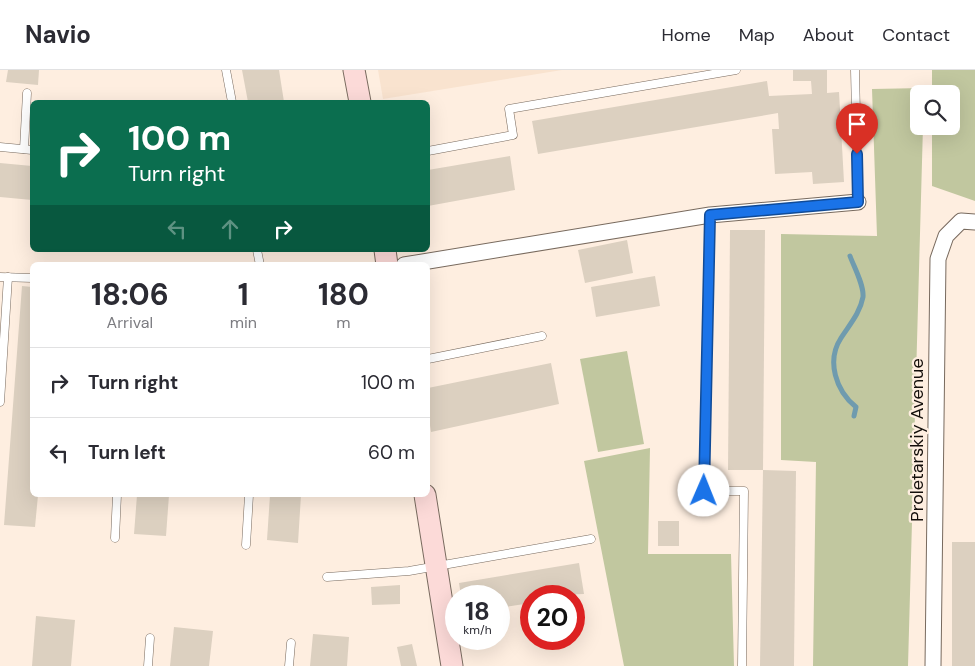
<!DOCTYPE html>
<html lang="en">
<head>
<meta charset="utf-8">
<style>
  body { margin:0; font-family:"DM Sans",sans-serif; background:#f2f2f3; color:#2b2b33; height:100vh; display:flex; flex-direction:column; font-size:19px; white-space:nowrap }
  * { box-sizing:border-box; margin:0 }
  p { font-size:16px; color:#7c7c81 }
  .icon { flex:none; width:28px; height:28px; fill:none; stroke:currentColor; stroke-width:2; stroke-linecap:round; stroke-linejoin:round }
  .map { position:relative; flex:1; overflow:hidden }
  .details { position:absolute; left:30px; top:192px; width:400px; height:235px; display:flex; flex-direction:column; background:#fff; border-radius:8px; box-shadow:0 5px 20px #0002 }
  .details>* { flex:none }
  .top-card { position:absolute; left:30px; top:30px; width:400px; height:152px; border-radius:8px; box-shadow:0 5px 20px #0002; background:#0b6e4f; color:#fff; overflow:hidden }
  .fabs { position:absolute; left:910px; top:15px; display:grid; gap:10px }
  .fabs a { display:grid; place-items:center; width:50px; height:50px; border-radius:8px; background:#fff; box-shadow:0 5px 20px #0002; font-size:25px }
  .speed { position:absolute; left:445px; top:515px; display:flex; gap:10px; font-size:25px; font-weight:700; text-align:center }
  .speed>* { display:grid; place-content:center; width:65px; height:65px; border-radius:50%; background:#fff; box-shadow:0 5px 20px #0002; line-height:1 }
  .speed small { font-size:12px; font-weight:400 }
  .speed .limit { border:8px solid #d22; background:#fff; color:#111 }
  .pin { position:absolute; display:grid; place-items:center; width:42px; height:42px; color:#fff; margin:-51px -21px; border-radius:50% 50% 50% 0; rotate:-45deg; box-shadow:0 0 5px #0007 }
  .pin .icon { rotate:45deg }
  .me { position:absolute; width:55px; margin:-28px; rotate:1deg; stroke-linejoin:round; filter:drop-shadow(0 0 4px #0008) }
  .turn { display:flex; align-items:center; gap:18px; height:105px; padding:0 15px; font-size:22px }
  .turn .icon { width:65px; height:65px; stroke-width:2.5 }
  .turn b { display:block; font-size:35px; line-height:42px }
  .lanes { display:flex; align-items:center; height:48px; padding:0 15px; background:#0003; justify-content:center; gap:25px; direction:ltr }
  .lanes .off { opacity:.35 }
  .eta { display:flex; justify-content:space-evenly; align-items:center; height:85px; text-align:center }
  .eta b { font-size:30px; font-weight:700; line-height:35px }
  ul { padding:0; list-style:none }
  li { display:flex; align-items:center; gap:15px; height:70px; padding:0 15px; border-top:1px solid #e1e1e2 }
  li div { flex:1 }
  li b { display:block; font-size:19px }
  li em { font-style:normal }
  header { display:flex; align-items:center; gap:30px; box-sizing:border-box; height:70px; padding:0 25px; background:#fff; border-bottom:1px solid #e1e1e2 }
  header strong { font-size:24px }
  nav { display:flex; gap:28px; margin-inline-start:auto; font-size:18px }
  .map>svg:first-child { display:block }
</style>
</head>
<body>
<header>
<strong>Navio</strong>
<nav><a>Home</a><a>Map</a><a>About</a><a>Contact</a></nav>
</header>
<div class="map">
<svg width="975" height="596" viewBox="0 0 975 596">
  <rect width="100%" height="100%" fill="#feeee0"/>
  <polygon fill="#f9e3cf" points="378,0 562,0 383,29"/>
  <g fill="#c1c79f">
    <polygon points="932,0 975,0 975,131 932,116 932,56 951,56 951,24 932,24"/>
    <polygon points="924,18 924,24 919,24 919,56 923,56 908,596 813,596 816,392 781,390 781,164 877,166 872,19"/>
    <polygon points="627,281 644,374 598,382 580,289"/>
    <polygon points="650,378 648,484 731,484 734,596 624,596 584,391"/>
  </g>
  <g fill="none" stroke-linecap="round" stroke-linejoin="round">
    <path stroke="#6f9bae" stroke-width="5" d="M850 186C854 197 864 215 863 227 860 243 850 254 841 268 826 291 836 321 856 337L854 346"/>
  </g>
  <g fill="#dcd0c0">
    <polygon points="8,0 39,0 38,15 6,12"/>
    <polygon points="242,0 279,0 284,32 248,32"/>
    <polygon points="793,0 827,0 827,23 839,22 844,112 813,114 812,102 775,104 772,59 779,59 778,43 538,84 532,51 767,11 769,26 812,24 811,11 793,11"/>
    <polygon points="510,86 515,120 428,136 428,100"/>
    <polygon points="0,93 32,96 32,130 0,127"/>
    <polygon points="730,160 765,160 763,400 728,400"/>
    <polygon points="627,170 633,203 585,213 578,180"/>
    <polygon points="655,206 660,236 596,247 591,217"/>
    <polygon points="22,216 32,217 32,425 38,425 35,457 4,455"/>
    <polygon points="551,293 559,334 431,362 428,342 428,318"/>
    <polygon points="763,400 796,401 794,596 760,596"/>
    <polygon points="137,425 169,425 166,466 134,464"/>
    <polygon points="270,425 301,425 298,473 267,470"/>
    <rect x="658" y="451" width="21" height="25"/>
    <rect x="952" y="472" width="23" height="124"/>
    <polygon points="579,493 584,524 531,526 531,533 499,538 499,526 461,526 459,513"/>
    <polygon points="400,515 400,534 372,535 371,517"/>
    <polygon points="36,546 75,550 71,596 32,596"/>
    <polygon points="174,557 213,561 209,596 170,596"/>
    <polygon points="313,564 349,567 347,596 310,596"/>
    <polygon points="412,574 417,596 401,596 397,577"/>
  </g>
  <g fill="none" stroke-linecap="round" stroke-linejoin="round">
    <g stroke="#786a5e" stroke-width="9">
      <g id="lane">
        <polyline points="226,0 232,32"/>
        <polyline points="855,0 858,132"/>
        <polyline points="0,77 32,80"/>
        <polyline points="24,79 27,23"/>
        <polyline points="428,81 513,65 509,39 736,0"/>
        <polyline points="710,145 704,421 744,421 742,596"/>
        <polyline points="257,180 260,195"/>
        <polyline points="0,207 32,208"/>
        <polyline points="428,289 542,266"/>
        <polyline points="0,332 8,207"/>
        <polyline points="115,468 117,425"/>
        <polyline points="246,475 249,425"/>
        <polyline points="327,507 409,501 591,469"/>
        <polyline points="148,596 150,568"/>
        <polyline points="289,596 291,573"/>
      </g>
    </g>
    <g stroke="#786a5e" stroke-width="17">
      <g id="street">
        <polyline points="404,195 710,145 858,132"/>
        <polyline points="933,596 938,189 946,166 961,151 975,152"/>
      </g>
    </g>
    <g stroke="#786a5e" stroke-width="23">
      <g id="secondary">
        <polyline points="354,0 360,32"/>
        <polyline points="385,180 387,195"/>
        <polyline points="425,425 452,596"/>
      </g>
    </g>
    <use href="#lane" stroke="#fff" stroke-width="8"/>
    <use href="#street" stroke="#fff" stroke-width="15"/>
    <use href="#secondary" stroke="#fcdad8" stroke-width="21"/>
  </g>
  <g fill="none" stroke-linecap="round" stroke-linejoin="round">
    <g stroke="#114b97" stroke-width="12">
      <polyline id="route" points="704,421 710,145 858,132 857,84"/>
    </g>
    <use href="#route" stroke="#1a73e8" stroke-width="9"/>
  </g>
  <g text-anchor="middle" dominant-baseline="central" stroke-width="4.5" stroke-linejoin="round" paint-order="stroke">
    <g font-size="18" fill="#130e0a" stroke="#feeee0">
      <text transform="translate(917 370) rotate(-90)">Proletarskiy Avenue</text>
    </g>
  </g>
</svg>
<div class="fabs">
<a><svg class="icon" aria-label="search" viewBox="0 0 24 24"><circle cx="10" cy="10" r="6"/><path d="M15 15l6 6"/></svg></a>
</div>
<div class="speed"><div>18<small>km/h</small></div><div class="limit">20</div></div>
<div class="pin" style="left:857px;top:84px;background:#d93025"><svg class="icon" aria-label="arrive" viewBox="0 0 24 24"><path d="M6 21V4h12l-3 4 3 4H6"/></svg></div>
<svg class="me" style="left:704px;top:421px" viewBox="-20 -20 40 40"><circle r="19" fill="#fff"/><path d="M0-13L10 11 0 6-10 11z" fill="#1a73e8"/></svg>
<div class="top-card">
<div class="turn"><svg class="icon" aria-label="right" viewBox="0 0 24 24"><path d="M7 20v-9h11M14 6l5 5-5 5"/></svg><div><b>100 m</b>Turn right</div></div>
<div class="lanes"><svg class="icon off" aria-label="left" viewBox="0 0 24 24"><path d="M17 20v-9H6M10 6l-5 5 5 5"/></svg><svg class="icon off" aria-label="ahead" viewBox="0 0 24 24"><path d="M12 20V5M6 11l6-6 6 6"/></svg><svg class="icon" aria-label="right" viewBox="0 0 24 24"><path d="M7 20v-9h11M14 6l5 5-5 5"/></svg></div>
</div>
<section class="details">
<div class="eta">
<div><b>18:06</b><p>Arrival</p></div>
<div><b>1</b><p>min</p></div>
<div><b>180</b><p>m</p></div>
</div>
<ul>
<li><svg class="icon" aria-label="right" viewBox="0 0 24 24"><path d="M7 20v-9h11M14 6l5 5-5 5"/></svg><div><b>Turn right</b></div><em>100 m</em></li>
<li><svg class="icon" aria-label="left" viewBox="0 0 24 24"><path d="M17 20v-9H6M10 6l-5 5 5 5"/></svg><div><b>Turn left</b></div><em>60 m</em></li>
</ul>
</section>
</div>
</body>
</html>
